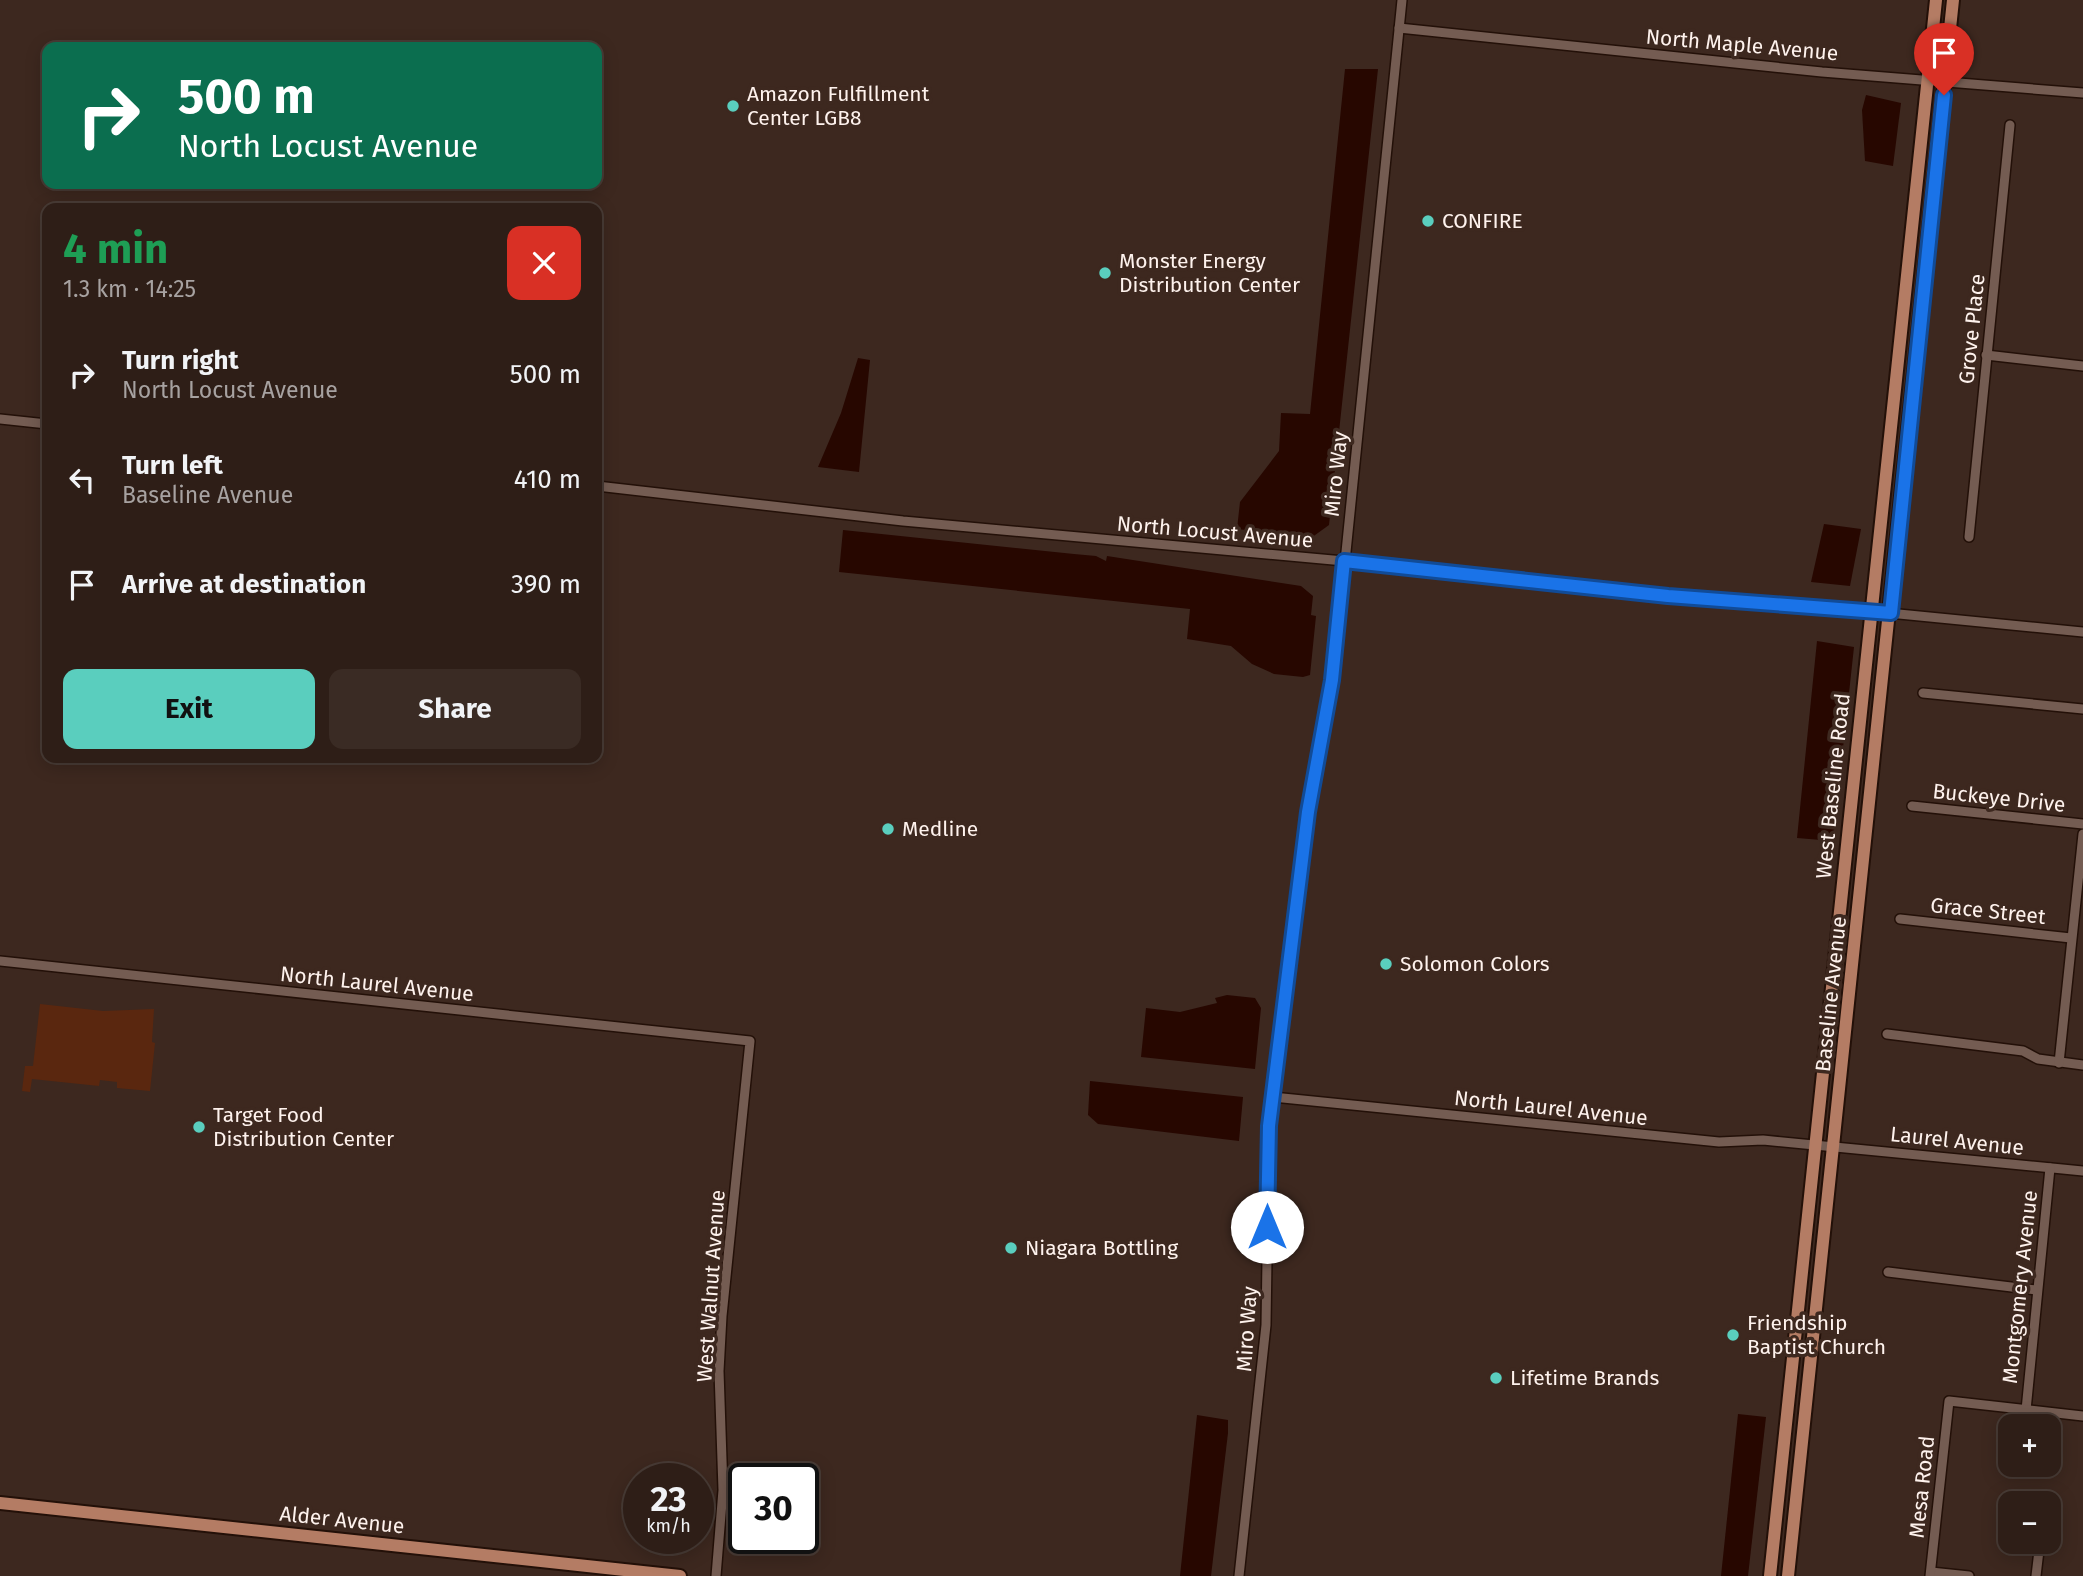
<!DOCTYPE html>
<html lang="en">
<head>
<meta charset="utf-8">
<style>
  body { margin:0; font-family:"Fira Sans",sans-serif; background:#3a2b24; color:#f1f3f6; height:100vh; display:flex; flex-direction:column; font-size:26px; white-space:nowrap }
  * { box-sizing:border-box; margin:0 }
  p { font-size:23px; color:#a7a2a1 }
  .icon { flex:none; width:38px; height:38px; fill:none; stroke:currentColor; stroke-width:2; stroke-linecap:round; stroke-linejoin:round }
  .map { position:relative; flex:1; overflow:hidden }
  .panel { position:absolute; left:42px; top:203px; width:560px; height:560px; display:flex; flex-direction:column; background:#2e1e17; border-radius:14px; box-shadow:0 4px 18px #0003,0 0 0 2px #493c36 }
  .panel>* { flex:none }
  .guide { position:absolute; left:42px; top:42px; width:560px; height:147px; border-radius:14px; box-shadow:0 4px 18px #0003,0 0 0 2px #493c36; background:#0b6e4f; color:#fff; overflow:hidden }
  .controls { position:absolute; left:1998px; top:1414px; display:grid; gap:14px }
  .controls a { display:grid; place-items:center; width:63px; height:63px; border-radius:14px; background:#2e1e17; box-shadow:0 4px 18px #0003,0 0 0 2px #493c36; font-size:35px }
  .speed { position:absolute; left:623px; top:1463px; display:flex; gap:14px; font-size:35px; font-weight:700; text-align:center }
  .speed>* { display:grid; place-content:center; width:91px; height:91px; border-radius:50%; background:#2e1e17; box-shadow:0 4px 18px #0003,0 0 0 2px #493c36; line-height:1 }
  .speed small { font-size:18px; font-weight:400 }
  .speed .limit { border:4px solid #111; border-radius:10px; background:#fff; color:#111 }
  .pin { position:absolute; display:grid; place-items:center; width:60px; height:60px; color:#fff; margin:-72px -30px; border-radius:50% 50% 50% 0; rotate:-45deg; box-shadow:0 0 7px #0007 }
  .pin .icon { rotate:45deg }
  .me { position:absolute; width:77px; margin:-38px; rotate:0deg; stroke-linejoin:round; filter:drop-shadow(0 0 5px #0008) }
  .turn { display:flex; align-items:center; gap:24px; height:147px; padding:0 21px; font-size:32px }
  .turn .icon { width:91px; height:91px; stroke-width:2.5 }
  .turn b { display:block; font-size:49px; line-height:60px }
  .round { display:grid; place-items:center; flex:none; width:74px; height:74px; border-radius:14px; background:#3a2b24 }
  .head { display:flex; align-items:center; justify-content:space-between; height:119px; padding:0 21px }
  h1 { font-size:42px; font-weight:700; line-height:52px; color:#1e9e55 }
  .action { display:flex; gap:14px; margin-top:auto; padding:14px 21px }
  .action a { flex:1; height:80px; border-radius:14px; background:#5acebe; color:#111; font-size:28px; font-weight:700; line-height:80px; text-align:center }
  .action a+a { background:#3a2b24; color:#f1f3f6 }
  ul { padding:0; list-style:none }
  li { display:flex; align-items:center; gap:21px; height:105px; padding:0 21px }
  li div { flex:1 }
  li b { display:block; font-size:26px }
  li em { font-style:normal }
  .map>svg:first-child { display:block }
</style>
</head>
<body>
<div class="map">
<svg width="2083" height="1576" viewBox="0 0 2083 1576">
  <rect width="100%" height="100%" fill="#3d281f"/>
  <polygon fill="#5a270f" points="40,1004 103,1011 154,1009 152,1042 155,1043 150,1091 117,1088 117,1082 100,1080 99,1086 32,1079 30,1092 22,1091 25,1066 33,1066"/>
  <g fill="#270700">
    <polygon points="1345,69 1378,69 1329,525 1311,538 1237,529 1240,502 1279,451 1281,413 1310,414"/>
    <polygon points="1866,95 1901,103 1893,166 1865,161 1862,110"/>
    <polygon points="858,358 870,360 859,472 818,467 841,413"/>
    <polygon points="1824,524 1861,529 1850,586 1811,582"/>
    <polygon points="843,530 1074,554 1096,556 1106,561 1107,556 1301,586 1313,596 1311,615 1316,616 1310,675 1303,677 1274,674 1252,664 1231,646 1187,639 1190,609 839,572"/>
    <polygon points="1817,641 1854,647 1833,841 1797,838"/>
    <polygon points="1227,995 1255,998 1261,1008 1255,1069 1141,1057 1146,1008 1180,1012 1217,1003 1215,998"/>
    <polygon points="1090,1081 1243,1097 1239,1141 1098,1124 1088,1115"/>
    <polygon points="1738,1414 1766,1417 1748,1576 1721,1576"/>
    <polygon points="1197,1415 1228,1420 1228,1433 1211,1576 1180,1576"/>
  </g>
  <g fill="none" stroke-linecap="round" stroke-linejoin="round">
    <g stroke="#231008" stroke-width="12">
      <g id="minor">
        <polyline points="1399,28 1822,72 2083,93"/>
        <polyline points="1986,355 2083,366"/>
        <polyline points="0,419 47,424"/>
        <polyline points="597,486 903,521 1344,561 1668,596 1797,604 2083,632"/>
        <polyline points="1969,537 2010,125"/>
        <polyline points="1923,693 2083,709"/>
        <polyline points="1912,806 2083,824"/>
        <polyline points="1900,919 2071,938"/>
        <polyline points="0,961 750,1041 722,1316 719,1371 723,1490 716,1576"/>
        <polyline points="1887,1034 2023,1051 2038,1059 2083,1065"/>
        <polyline points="2059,1063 2083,834"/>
        <polyline points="1273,1097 1719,1142 1763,1140 2083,1171"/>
        <polyline points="1888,1272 2036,1290"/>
        <polyline points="2026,1410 2050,1168"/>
        <polyline points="1931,1572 1969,1576"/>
        <polyline points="1239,1576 1266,1325 1269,1126 1308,812 1333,680 1402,0"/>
        <polyline points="1930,1576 1949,1401 2083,1416"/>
        <polyline points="2036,1576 2040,1542"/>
      </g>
    </g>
    <g stroke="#231008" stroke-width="16">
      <g id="major">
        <polyline points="0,1503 680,1576"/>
        <polyline points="1770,1576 1936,0"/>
        <polyline points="1788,1576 1953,0"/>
      </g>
    </g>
    <use href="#minor" stroke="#745c52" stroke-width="9"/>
    <use href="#major" stroke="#b47c64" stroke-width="12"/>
  </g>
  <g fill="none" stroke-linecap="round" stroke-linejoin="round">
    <g stroke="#114b97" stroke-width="18">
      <polyline id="route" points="1267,1227 1269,1126 1308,812 1332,680 1344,561 1668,596 1891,613 1944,95"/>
    </g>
    <use href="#route" stroke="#1a73e8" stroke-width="12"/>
  </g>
  <g fill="#5acebe" stroke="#3d281f" stroke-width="2.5">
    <circle cx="733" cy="106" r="7"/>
    <circle cx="1428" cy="221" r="7"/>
    <circle cx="1105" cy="273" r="7"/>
    <circle cx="888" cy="829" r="7"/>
    <circle cx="1386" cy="964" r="7"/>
    <circle cx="199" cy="1127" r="7"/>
    <circle cx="1011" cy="1248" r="7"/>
    <circle cx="1733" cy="1335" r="7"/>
    <circle cx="1496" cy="1378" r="7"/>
  </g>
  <g text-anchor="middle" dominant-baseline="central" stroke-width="7" stroke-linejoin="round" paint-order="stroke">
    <g font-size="21" fill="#fef2ed" stroke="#3d281f">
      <text transform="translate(1742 45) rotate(5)">North Maple Avenue</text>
      <text transform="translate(1972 329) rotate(-84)">Grove Place</text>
      <text transform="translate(1336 474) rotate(-84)">Miro Way</text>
      <text transform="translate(1215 532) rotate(5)">North Locust Avenue</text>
      <text transform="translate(1833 786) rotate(-84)">West Baseline Road</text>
      <text transform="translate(1999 798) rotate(6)">Buckeye Drive</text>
      <text transform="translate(1988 911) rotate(6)">Grace Street</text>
      <text transform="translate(377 984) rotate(6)">North Laurel Avenue</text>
      <text transform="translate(1831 994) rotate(-84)">Baseline Avenue</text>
      <text transform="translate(1551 1108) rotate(6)">North Laurel Avenue</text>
      <text transform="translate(1957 1141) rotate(6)">Laurel Avenue</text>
      <text transform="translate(711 1286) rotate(-86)">West Walnut Avenue</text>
      <text transform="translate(2020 1287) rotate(-84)">Montgomery Avenue</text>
      <text transform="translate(1247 1329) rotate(-86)">Miro Way</text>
      <text transform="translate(1922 1487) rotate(-84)">Mesa Road</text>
      <text transform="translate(342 1520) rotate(6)">Alder Avenue</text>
    </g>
    <g font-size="21" fill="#fef2ed" stroke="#3d281f" text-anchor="start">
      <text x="747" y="94">Amazon Fulfillment<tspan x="747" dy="24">Center LGB8</tspan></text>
      <text x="1442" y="221">CONFIRE</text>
      <text x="1119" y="261">Monster Energy<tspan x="1119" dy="24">Distribution Center</tspan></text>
      <text x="902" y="829">Medline</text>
      <text x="1400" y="964">Solomon Colors</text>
      <text x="213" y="1115">Target Food<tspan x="213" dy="24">Distribution Center</tspan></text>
      <text x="1025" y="1248">Niagara Bottling</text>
      <text x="1747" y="1323">Friendship<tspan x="1747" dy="24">Baptist Church</tspan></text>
      <text x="1510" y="1378">Lifetime Brands</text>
    </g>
  </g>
</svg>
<div class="controls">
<a>+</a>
<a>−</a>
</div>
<div class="speed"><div>23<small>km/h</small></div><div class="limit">30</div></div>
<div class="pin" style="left:1944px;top:95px;background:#d93025"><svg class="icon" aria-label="arrive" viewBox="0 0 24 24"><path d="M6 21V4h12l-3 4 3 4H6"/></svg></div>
<svg class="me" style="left:1267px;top:1227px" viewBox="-20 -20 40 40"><circle r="19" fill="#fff"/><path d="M0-13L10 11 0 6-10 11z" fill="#1a73e8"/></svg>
<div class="guide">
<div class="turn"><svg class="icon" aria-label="right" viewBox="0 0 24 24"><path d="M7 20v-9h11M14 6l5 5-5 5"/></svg><div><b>500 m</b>North Locust Avenue</div></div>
</div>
<section class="panel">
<div class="head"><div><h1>4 min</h1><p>1.3 km · 14:25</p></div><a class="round" style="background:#d93025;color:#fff"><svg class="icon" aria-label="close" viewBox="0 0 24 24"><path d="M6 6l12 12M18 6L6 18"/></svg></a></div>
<ul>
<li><svg class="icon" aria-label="right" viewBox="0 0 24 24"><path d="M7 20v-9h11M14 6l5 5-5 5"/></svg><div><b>Turn right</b><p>North Locust Avenue</p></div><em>500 m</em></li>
<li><svg class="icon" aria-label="left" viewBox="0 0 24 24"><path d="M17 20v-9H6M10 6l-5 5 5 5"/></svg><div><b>Turn left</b><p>Baseline Avenue</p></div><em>410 m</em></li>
<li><svg class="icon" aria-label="arrive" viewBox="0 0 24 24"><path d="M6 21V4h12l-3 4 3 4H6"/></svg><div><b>Arrive at destination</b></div><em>390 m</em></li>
</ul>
<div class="action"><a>Exit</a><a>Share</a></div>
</section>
</div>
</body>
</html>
